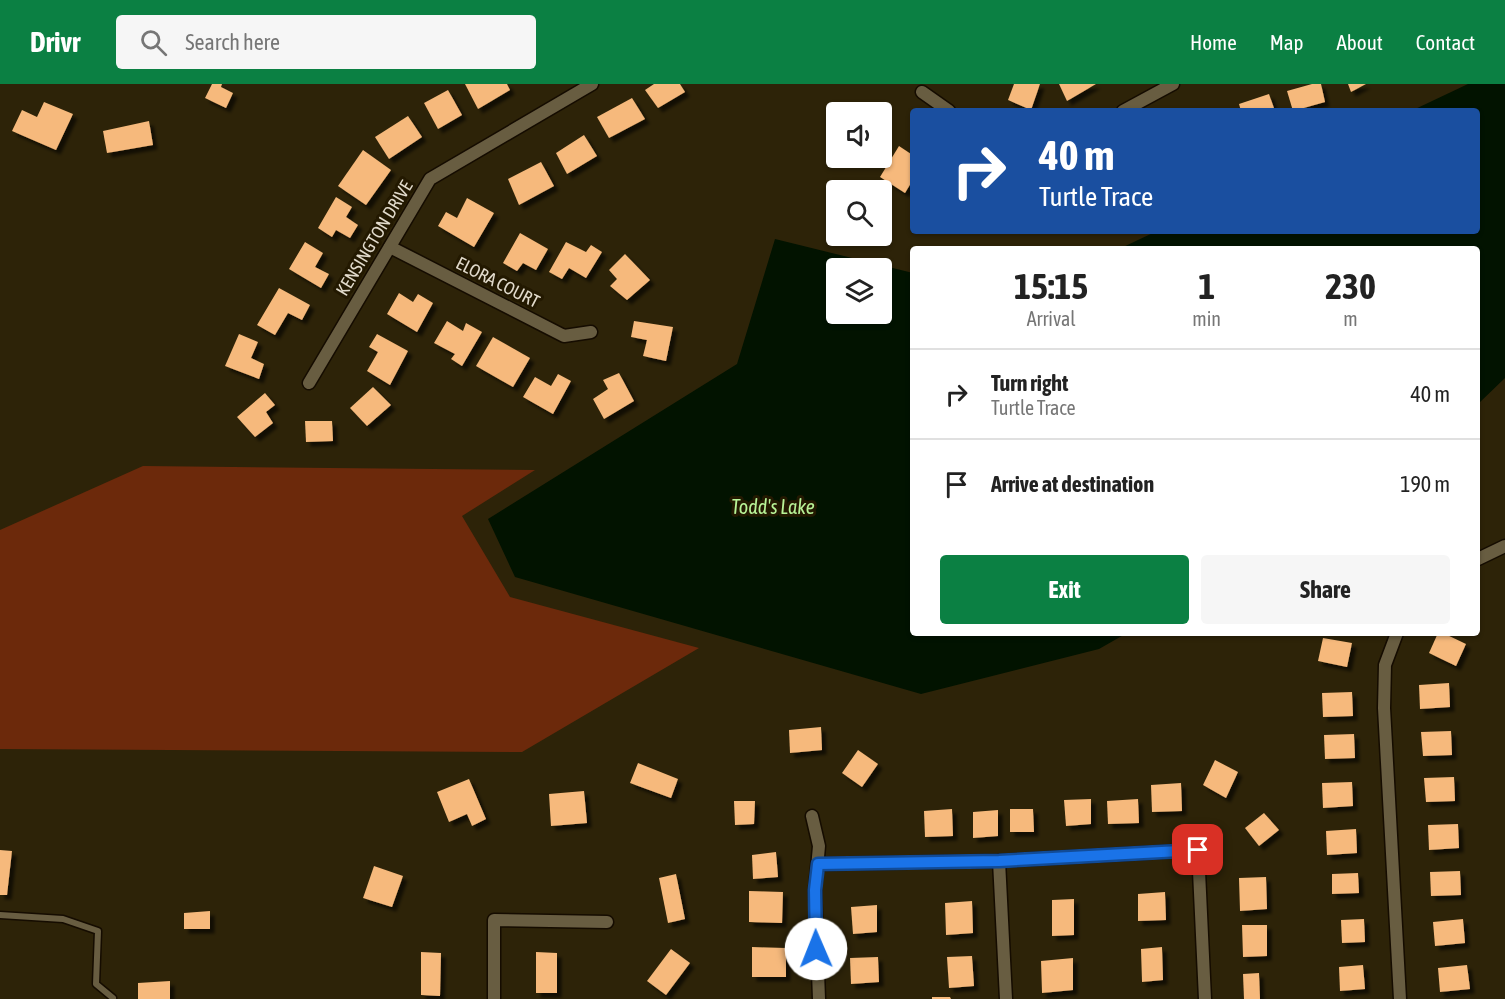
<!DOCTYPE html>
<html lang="en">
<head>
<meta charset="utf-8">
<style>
  body { margin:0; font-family:"Asap Condensed",sans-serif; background:#f6f6f6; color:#222; height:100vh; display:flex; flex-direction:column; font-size:22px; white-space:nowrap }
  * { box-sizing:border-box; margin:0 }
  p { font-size:20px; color:#767676 }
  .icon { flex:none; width:33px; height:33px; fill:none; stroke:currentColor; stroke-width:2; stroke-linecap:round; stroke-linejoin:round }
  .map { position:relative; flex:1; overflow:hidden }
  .drawer { position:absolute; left:910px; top:162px; width:570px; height:390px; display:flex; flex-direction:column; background:#fff; border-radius:6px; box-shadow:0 2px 4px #0004 }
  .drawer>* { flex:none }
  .guide { position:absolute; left:910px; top:24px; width:570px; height:126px; border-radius:6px; box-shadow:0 2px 4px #0004; background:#1a4fa0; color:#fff; overflow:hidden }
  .tools { position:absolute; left:826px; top:18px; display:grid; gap:12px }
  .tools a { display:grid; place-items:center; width:66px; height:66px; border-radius:6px; background:#fff; box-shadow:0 2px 4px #0004; font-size:30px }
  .pin { position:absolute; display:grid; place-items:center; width:51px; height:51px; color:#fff; margin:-26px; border-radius:12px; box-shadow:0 3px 9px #0006 }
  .me { position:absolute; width:66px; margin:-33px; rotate:359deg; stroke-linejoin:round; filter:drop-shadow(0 0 4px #0008) }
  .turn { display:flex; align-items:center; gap:21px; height:126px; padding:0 30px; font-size:27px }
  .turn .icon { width:78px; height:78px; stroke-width:2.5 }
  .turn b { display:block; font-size:42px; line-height:51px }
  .eta { display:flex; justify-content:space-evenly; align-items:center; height:102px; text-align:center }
  .eta b { font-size:36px; font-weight:700; line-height:42px }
  .cta { display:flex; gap:12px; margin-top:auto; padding:12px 30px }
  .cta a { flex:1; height:69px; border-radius:6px; background:#0b8043; color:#fff; font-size:24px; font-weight:700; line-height:69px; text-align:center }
  .cta a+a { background:#f6f6f6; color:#222 }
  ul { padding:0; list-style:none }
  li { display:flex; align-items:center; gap:18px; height:90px; padding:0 30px; border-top:2px solid #e0e0e0 }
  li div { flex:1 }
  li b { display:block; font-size:22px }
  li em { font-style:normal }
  header { display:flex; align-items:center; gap:36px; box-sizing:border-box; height:84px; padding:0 30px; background:#0b8043; color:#fff }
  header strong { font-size:28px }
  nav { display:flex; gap:33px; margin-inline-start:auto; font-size:21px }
  .search { width:420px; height:54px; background:#f6f6f6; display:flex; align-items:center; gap:15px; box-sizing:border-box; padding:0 21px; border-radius:6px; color:#767676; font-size:22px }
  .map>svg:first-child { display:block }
</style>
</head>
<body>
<header>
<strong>Drivr</strong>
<div class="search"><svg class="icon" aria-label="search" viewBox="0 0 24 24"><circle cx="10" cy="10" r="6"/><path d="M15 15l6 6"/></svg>Search here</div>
<nav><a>Home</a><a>Map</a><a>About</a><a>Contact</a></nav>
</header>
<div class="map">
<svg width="1505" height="915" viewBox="0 0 1505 915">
  <defs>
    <filter id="shadow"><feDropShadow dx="4.5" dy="4.5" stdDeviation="1.5" flood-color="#0009"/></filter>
  </defs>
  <rect width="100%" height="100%" fill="#2d2308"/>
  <polygon fill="#6c290b" points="143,382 535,386 462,432 510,513 699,564 522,668 0,665 0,446"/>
  <g fill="#021300" fill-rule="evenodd">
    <polygon points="1468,0 1505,0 1505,294 1478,320 1478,165 1119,165 1157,147 1478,147 1478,27 1411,27"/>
    <path d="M775 155 913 189 914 549H1127L1099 565 921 610 515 493 488 435 737 280ZM837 184H882V230H837Z"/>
  </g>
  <g fill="#f6b97c" filter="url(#shadow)">
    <polygon points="212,0 222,0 221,3 233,9 226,24 205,14"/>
    <polygon points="465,0 507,0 510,6 478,25"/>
    <polygon points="654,0 680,0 685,8 658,24 645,6"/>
    <polygon points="1014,0 1040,0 1031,26 1008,16"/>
    <polygon points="1059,0 1096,0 1067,17"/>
    <polygon points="1312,0 1321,0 1325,18 1293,27 1287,7"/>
    <polygon points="1348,0 1366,0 1351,8"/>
    <polygon points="448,6 462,31 438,45 424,19"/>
    <polygon points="1269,10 1275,27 1241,27 1239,20"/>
    <polygon points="632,14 645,35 609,54 597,33"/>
    <polygon points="44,18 73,30 56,66 12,47 22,26 37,33"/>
    <polygon points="878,19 880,28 837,28 836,37 834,28"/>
    <polygon points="408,32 422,53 389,75 375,53"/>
    <polygon points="149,37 153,61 107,69 103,47"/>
    <polygon points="584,51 597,72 567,90 556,69"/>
    <polygon points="899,62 914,72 914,94 905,109 880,93"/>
    <polygon points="363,66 391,86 366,121 338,102"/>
    <polygon points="541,78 554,102 519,121 508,95"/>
    <polygon points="336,113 352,123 346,133 358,141 350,154 336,146 332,153 318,144"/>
    <polygon points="467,114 494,129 474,163 438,142 446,128 457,134"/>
    <polygon points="520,149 548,165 536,186 523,179 517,187 503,179"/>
    <polygon points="305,158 323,169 315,183 329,190 321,204 289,185"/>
    <polygon points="566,158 586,168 591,161 602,168 586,194 569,184 562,195 549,188"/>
    <polygon points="625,170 650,196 627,216 610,202 617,195 609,186"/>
    <polygon points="279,204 310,221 302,236 288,229 275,251 257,241"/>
    <polygon points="399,209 413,218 418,210 433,219 417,248 387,230"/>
    <polygon points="447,237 463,247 466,239 482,248 462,282 451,275 455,270 434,259"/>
    <polygon points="634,237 673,243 666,277 643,272 647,256 631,253"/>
    <polygon points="239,250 258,258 251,274 264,280 259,295 225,282"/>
    <polygon points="377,250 408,267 390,301 367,287 378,268 369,263"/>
    <polygon points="493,253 530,274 513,303 476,282"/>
    <polygon points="619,289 634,317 604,335 593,315 608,305 603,296"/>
    <polygon points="558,290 571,297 553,330 523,313 535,293 551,302"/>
    <polygon points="373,303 391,321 367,342 350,324"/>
    <polygon points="265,309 275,321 266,328 273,339 255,353 237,333"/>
    <polygon points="305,337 332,337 333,357 306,358"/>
    <polygon points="1438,549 1443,549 1466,560 1456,582 1429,569"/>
    <polygon points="1323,554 1352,559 1347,583 1318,577"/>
    <polygon points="1449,599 1450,623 1420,625 1419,601"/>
    <polygon points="1352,608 1353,632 1323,633 1322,609"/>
    <polygon points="821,643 822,666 790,669 789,646"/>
    <polygon points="1451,647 1452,671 1423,672 1421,648"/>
    <polygon points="1354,650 1355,674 1325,675 1324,651"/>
    <polygon points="858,666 878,680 862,703 842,689"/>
    <polygon points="1215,676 1238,688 1226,714 1203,701"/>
    <polygon points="638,679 678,695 671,714 630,699"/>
    <polygon points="1454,693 1455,717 1426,718 1424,694"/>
    <polygon points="469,695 486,735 472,742 467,730 449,738 437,708"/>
    <polygon points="1352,698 1353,722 1323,724 1322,699"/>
    <polygon points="1181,699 1182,727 1152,728 1151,701"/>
    <polygon points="584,707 587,739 551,742 549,710"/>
    <polygon points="1091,715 1091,740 1066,742 1064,716"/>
    <polygon points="1138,715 1139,739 1108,740 1107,717"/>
    <polygon points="734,717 755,717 754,740 735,741"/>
    <polygon points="952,725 953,752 925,753 924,727"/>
    <polygon points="1010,725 1033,725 1034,748 1010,748"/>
    <polygon points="998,726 998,752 973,754 973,728"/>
    <polygon points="1264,729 1279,746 1259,762 1245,744"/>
    <polygon points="1458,740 1459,764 1429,766 1428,741"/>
    <polygon points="1356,745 1357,769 1327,771 1326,747"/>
    <polygon points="0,766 12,767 7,811 0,811"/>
    <polygon points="776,768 778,793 753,795 752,771"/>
    <polygon points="374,782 403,792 392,823 363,814"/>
    <polygon points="1460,787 1461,811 1431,812 1430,788"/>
    <polygon points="1358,789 1359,809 1332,810 1332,790"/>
    <polygon points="676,790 685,835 668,839 659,794"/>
    <polygon points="1266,793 1267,825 1240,827 1239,794"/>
    <polygon points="749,807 783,808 782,839 749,838"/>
    <polygon points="1165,808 1166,836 1138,837 1138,810"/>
    <polygon points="1074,815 1074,851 1052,852 1052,816"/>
    <polygon points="972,817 973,849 946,851 945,819"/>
    <polygon points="877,821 877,848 853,850 851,823"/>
    <polygon points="210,827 210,845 184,845 184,829"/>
    <polygon points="1364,835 1365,858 1342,859 1341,836"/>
    <polygon points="1463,835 1465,859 1435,862 1433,838"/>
    <polygon points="1242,841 1267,841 1267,872 1243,873"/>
    <polygon points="752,863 786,864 786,893 752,893"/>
    <polygon points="1162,863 1163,896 1142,898 1141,865"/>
    <polygon points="671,865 690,879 666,911 647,897"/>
    <polygon points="421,868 441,869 440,912 421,911"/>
    <polygon points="536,868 557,869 557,909 536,909"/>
    <polygon points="972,872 974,902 949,904 947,873"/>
    <polygon points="878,873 879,898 851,900 850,874"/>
    <polygon points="1073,874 1073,906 1042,909 1041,877"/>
    <polygon points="1363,881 1365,905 1340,907 1339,883"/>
    <polygon points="1467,881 1470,905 1440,908 1438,884"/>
    <polygon points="1259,889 1260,915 1244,915 1243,890"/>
    <polygon points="170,897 170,915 138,915 138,899"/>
    <polygon points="932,913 950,913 951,915 932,915"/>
  </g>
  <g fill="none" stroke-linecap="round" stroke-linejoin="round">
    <g stroke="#150c00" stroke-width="9">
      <polyline id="lane" points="0,831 63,835 98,847 96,900 113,914"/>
    </g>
    <g stroke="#150c00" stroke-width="15">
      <g id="street">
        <polyline points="922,8 949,27"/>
        <polyline points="1123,27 1173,0"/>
        <polyline points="390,163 564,252 591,248"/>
        <polyline points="309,299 430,95 592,0"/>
        <polyline points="1478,475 1505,462"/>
        <polyline points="1397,549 1385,581 1384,624 1400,915"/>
        <polyline points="812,732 819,762 815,806 819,915"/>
        <polyline points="999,777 1006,915"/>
        <polyline points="818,780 999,777 1198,766 1205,915"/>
        <polyline points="494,915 494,836 607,838"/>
      </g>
    </g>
    <use href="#lane" stroke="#685d41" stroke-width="6"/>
    <use href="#street" stroke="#685d41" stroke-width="12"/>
  </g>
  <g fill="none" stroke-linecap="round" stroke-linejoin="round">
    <g stroke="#114b97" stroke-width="15">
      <polyline id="route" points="816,865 815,806 818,780 999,777 1198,766"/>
    </g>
    <use href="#route" stroke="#1a73e8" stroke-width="10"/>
  </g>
  <g text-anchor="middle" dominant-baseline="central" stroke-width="6" stroke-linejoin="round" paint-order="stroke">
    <g font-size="18" fill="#e2dbcc" stroke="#231901">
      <text transform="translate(374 154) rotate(-59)">KENSINGTON DRIVE</text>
      <text transform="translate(498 198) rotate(27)">ELORA COURT</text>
    </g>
    <g font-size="20" font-style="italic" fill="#b8f397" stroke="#231901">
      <text x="773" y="422">Todd's Lake</text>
    </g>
  </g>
</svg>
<div class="tools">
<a><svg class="icon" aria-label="sound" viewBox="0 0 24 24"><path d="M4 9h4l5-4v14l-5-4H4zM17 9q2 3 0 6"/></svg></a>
<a><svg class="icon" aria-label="search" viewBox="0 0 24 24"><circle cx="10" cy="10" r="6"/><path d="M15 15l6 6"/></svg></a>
<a><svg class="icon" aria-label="layers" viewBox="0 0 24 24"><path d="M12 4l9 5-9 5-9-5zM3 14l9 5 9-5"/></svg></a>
</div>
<div class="pin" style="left:1198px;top:766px;background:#d93025"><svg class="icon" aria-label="arrive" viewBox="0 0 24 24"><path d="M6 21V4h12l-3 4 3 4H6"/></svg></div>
<svg class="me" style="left:816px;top:865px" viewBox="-20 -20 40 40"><circle r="19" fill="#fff"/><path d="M0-13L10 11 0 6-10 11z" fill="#1a73e8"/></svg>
<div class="guide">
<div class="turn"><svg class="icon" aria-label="right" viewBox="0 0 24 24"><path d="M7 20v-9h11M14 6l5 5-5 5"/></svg><div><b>40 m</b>Turtle Trace</div></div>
</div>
<section class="drawer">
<div class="eta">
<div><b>15:15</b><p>Arrival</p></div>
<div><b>1</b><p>min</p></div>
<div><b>230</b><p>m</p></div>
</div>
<ul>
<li><svg class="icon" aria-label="right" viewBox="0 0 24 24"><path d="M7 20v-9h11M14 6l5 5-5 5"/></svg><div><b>Turn right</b><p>Turtle Trace</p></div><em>40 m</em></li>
<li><svg class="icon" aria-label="arrive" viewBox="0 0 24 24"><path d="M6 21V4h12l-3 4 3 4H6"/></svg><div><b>Arrive at destination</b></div><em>190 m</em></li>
</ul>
<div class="cta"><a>Exit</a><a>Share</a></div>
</section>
</div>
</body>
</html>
